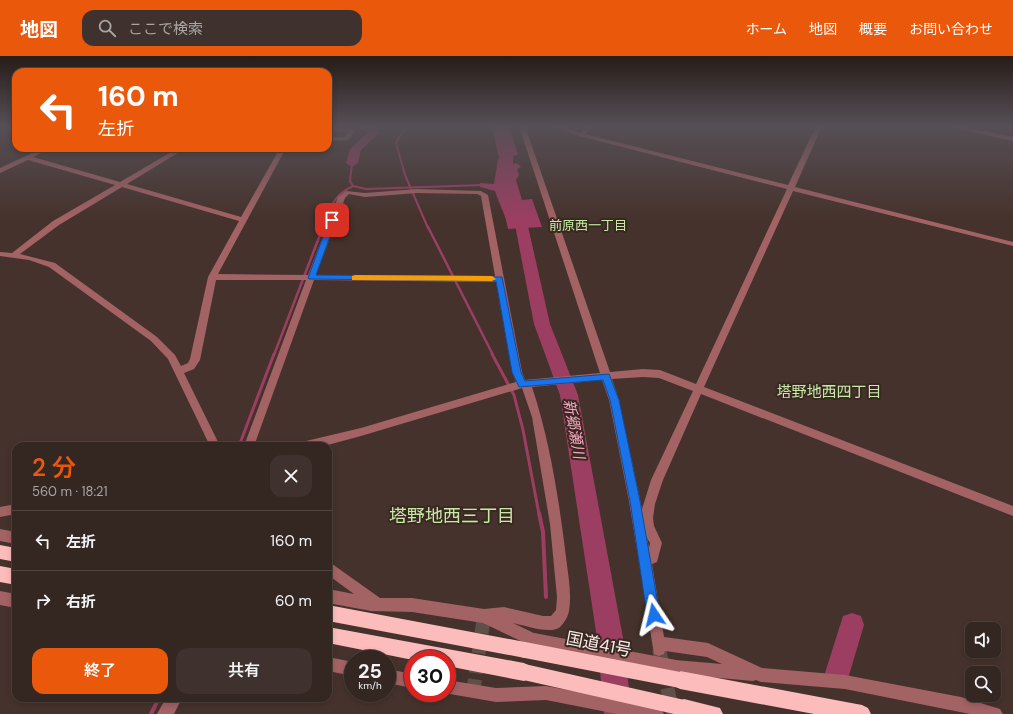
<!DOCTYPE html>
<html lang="ja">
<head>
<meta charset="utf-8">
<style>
  body { margin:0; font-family:"DM Sans","Noto Sans JP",sans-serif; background:#3f322e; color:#f1f3f6; height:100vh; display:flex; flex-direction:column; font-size:15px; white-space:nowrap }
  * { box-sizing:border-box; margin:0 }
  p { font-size:13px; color:#a9a5a5 }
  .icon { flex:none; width:22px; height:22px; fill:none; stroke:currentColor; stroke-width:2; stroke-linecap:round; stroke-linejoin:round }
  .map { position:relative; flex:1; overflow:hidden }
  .details { position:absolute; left:12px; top:386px; width:320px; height:260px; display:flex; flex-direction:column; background:#342621; border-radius:12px; box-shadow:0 2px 6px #0003,0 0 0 1px #4e433f }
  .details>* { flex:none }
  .guide { position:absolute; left:12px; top:12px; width:320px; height:84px; border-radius:12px; box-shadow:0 2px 6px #0003,0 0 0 1px #4e433f; background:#ea580c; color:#fff; overflow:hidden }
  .fabs { position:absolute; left:965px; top:566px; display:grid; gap:8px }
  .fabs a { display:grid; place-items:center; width:36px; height:36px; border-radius:8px; background:#342621; box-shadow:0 2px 6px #0003,0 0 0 1px #4e433f; font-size:20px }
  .speed { position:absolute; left:344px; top:594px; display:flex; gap:8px; font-size:20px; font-weight:700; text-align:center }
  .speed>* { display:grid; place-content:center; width:52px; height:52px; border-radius:50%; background:#342621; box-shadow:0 2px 6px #0003,0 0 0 1px #4e433f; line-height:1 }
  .speed small { font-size:10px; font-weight:400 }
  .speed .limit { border:6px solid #d22; background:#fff; color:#111 }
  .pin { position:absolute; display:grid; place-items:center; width:34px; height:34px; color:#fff; margin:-17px; border-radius:8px; box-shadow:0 2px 6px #0006 }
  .me { position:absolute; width:44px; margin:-22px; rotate:350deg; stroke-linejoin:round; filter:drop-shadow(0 0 3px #0008) }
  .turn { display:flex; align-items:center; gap:14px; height:84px; padding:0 20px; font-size:18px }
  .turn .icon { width:52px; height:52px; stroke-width:2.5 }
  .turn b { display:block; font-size:28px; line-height:34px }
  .round { display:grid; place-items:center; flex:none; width:42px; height:42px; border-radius:12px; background:#3f322e }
  .head { display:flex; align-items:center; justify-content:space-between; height:68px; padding:0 20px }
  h1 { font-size:24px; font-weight:600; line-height:30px; color:#ea580c }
  .action { display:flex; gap:8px; margin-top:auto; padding:8px 20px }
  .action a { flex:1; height:46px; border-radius:12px; background:#ea580c; color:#fff; font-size:16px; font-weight:600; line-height:46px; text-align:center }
  .action a+a { background:#3f322e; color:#f1f3f6 }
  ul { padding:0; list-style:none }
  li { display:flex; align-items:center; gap:12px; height:60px; padding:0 20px; border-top:1px solid #4e433f }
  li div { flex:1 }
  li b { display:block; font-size:15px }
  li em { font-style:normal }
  header { display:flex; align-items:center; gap:24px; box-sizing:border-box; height:56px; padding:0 20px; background:#ea580c; color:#fff }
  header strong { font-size:19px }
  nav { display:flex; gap:22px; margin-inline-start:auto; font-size:14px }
  .search { width:280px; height:36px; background:#3f322e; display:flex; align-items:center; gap:10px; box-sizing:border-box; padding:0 14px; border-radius:12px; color:#a9a5a5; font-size:15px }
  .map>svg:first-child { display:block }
</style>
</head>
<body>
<header>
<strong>地図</strong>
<div class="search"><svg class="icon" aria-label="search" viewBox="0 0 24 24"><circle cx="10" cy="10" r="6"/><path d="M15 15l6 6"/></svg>ここで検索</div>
<nav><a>ホーム</a><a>地図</a><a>概要</a><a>お問い合わせ</a></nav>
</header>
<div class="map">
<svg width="1013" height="658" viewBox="0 0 1013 658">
  <rect width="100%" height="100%" fill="#45322c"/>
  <path fill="#9c3e61" d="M501 70H509L518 99 513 100V108L517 107 521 111 517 113 519 119 516 124 522 144 532 143 542 171 508 173C506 159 499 148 495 135L480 131V127L494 128 498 103 506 100 501 81Z"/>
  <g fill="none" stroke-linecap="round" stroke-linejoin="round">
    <g stroke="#9c3e61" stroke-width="2">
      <polyline points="411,70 401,78 396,87 405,119 428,172"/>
      <polyline points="352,107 350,125 353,130 366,133 483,129"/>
      <path d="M323 172C331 151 332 140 353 130"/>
    </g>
    <g stroke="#9c3e61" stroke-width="2.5">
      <polyline points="428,171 493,299"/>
      <polyline points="274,299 323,171"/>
    </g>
    <g stroke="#9c3e61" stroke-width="3">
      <polyline points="492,298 514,339 523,374 539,458"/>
      <polyline points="239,390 274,298"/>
    </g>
    <g stroke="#9c3e61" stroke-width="4">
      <polyline points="539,457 543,476 546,541"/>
      <polyline points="151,658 159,642"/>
    </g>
    <g fill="#9c3e61" fill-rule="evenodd">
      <polygon points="355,70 373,70 379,77 361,94 358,107 352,111 346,107 350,93 367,77"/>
      <polygon points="492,70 503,70 516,124 514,127 506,127 504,124"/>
      <polygon points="517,144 523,148 550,268 578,339 623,582 632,658 604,658 597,582 560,339 534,268 511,148"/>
      <polygon points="852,557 861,560 864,569 847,626 838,630 829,626 825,617 843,560"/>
    </g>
    <g stroke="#604e48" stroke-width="14" stroke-dasharray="14 6" stroke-linecap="butt">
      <polyline points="659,593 673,658"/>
      <polyline points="473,637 484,560"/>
    </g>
    <g fill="#a36264" fill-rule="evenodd">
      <path d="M519 70H525L610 316 643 313 660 314 696 328 787 133 579 80 552 70H562L580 77 587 70H594L585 78 788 129 816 70H822L795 131 1013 186V190L793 135 704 331 1013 450V460L701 338 663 424 655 448 653 462 654 470 662 487 657 506 652 508 664 581 708 587 762 612 845 619 961 641 1000 653 1003 658H970L845 633 761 626 756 624 753 625 675 618 670 616 668 611 670 606 675 604 722 608 707 601 665 595 664 598 659 600 654 598 629 445 609 344 602 324 532 331C550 385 559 444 566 501 568 519 572 537 569 555 568 561 564 567 560 571 551 579 523 569 513 567L538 579 540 584 538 589 533 591 483 567 412 556 371 555 328 547V533L354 538 328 519V505L380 542H412L484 553 504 551 543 560H551L556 554 557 541 550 468 532 361 522 332 361 380 324 390H301L302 387 306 385 361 372 516 326 512 316 496 226 314 224 254 390H244L306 224H216L200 304 194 313 184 317 220 390H210L168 303 151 285 49 211 29 204 0 200V196L12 197 53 165 115 129 28 104 0 117V112L43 92H51L33 101 120 126 178 92H186L127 128 241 161 280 92H286L218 218 308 219 338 141 346 135 365 137 417 133 481 135 488 139 522 316 525 324 600 317ZM122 131 239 165 208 221 190 303 188 307 181 310 175 299 157 281 55 207 20 198 59 169ZM417 137 477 138 481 140 495 220 316 219 345 142 349 138 365 141ZM643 321 659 322 693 335 651 424 642 453 619 344 612 323ZM647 482 650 487 649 492Z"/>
      <polygon points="946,70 960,70 1013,81 1013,85"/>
      <polygon points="328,71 352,73 355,75 349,84 328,85 328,81 345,81 348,76 328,75"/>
      <polygon points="16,448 16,458 0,461 0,451"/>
      <polygon points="0,473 16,476 16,488 0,485"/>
      <polygon points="0,535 16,538 16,552 0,549"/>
      <polygon points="328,601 353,606 353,620 328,615"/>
      <polygon points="387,613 413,618 413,632 387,627"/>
      <polygon points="447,624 496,632 546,630 656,650 661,653 664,658 617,658 546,644 496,646 444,637 447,637"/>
      <polygon points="166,642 182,642 174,658 157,658"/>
    </g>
    <g fill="#fdbcbc" fill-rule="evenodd">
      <polygon points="0,489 16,492 16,506 0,503"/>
      <polygon points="0,510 16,513 16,529 0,526"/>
      <polygon points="328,549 525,586 531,588 533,594 531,600 525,602 328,565"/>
      <polygon points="328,571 524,607 530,610 533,616 530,622 524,625 447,610 447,603 413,604 328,587"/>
      <polygon points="680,615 862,649 868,652 871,658 814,658 680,633 674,630 671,624 674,618"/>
      <polygon points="684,643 720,652 723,658 678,658 675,652 678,646"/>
    </g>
    <polyline stroke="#a36264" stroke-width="14" points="533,584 675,611"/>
    <g stroke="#fdbcbc" stroke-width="16">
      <polyline points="525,594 680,624"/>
      <polyline points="524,616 684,652"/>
    </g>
  </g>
  <linearGradient id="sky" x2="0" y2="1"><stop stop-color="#261c18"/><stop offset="0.43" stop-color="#564f56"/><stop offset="1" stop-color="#564f56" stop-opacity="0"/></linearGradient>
  <rect width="1013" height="163" fill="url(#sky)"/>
  <polygon fill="#1a73e8" stroke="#114b97" points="332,162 336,164 316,219 502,221 521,316 525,325 609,318 619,344 640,445 660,559 658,564 654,566 649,564 647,559 630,445 610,344 603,324 519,331 512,316 496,225 309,223 308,222 329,164"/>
  <polygon fill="#f59e0b" points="355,219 492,220 496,223 492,225 352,224 352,220"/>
  <g text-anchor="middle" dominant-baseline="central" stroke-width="4" stroke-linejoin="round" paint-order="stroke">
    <g font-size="13" fill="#c5eaa4" stroke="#3a2822">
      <text x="588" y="169">前原西一丁目</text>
    </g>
    <g font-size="15" fill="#c5eaa4" stroke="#3a2822">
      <text x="829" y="336">塔野地西四丁目</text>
    </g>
    <g font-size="15" font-style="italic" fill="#f7a9c1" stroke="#3a2822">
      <text transform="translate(574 373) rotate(80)">新郷瀬川</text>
    </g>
    <g font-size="17" fill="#f8ebe8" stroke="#3a2822">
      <text transform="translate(599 588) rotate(11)">国道41号</text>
    </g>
    <g font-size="18" fill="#c5eaa4" stroke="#3a2822">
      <text x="452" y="460">塔野地西三丁目</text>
    </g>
  </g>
</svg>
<div class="fabs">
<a><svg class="icon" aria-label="sound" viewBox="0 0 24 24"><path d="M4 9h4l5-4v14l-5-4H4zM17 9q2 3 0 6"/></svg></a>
<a><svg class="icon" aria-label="search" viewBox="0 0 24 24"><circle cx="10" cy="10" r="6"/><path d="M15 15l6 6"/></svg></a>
</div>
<div class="speed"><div>25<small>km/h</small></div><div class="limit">30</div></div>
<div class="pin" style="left:332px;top:164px;background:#d93025"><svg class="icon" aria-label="arrive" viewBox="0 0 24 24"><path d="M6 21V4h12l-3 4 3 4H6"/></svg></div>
<svg class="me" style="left:654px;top:559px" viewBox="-20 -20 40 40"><path d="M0-17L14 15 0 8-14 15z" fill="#1a73e8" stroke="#fff" stroke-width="4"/></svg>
<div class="guide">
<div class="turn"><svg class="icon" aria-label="left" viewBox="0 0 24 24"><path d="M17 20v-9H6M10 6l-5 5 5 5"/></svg><div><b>160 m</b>左折</div></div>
</div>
<section class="details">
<div class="head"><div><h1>2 分</h1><p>560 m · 18:21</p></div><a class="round"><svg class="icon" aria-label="close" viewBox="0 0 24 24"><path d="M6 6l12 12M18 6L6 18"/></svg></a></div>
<ul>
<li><svg class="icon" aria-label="left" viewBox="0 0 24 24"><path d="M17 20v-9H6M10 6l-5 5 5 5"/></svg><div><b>左折</b></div><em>160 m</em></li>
<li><svg class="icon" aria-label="right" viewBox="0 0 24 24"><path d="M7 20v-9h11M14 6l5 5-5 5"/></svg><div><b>右折</b></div><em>60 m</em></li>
</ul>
<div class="action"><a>終了</a><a>共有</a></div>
</section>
</div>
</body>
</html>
